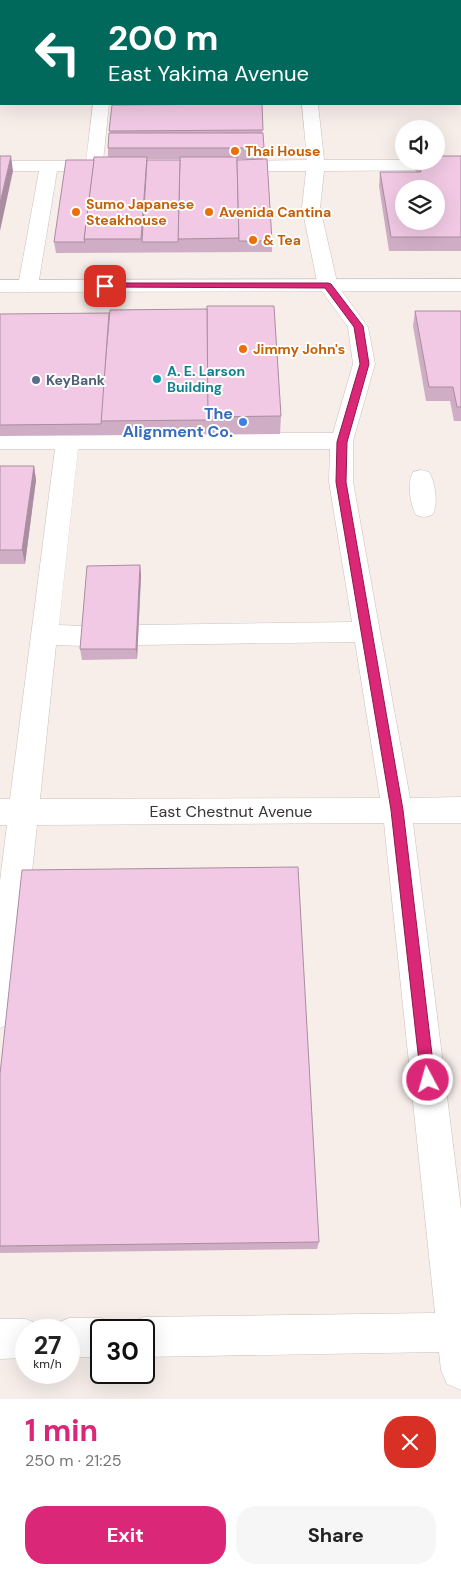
<!DOCTYPE html>
<html lang="en">
<head>
<meta charset="utf-8">
<style>
  body { margin:0; font-family:"DM Sans",sans-serif; background:#f6f6f6; color:#222; height:100vh; display:flex; flex-direction:column; font-size:19px; white-space:nowrap }
  * { box-sizing:border-box; margin:0 }
  p { font-size:16px; color:#767676 }
  .icon { flex:none; width:28px; height:28px; fill:none; stroke:currentColor; stroke-width:2; stroke-linecap:round; stroke-linejoin:round }
  .map { position:relative; height:1399px; overflow:hidden }
  .sheet { display:flex; flex-direction:column; background:#fff; flex:1 }
  .sheet>* { flex:none }
  .banner { position:absolute; left:0px; top:0px; width:461px; height:105px; box-shadow:0 5px 20px #0002; background:#00695c; color:#fff; overflow:hidden }
  .fabs { position:absolute; left:395px; top:120px; display:grid; gap:10px }
  .fabs a { display:grid; place-items:center; width:50px; height:50px; border-radius:50%; background:#fff; box-shadow:0 5px 20px #0002; font-size:25px }
  .speed { position:absolute; left:15px; top:1319px; display:flex; gap:10px; font-size:25px; font-weight:700; text-align:center }
  .speed>* { display:grid; place-content:center; width:65px; height:65px; border-radius:50%; background:#fff; box-shadow:0 5px 20px #0002; line-height:1 }
  .speed small { font-size:12px; font-weight:400 }
  .speed .limit { border:2px solid #111; border-radius:8px; background:#fff; color:#111 }
  .pin { position:absolute; display:grid; place-items:center; width:42px; height:42px; color:#fff; margin:-21px; border-radius:10px; box-shadow:0 2px 8px #0006 }
  .me { position:absolute; width:55px; margin:-28px; rotate:354deg; stroke-linejoin:round; filter:drop-shadow(0 0 4px #0008) }
  .turn { display:flex; align-items:center; gap:18px; height:105px; padding:0 25px; font-size:22px }
  .turn .icon { width:65px; height:65px; stroke-width:2.5 }
  .turn b { display:block; font-size:35px; line-height:42px }
  .round { display:grid; place-items:center; flex:none; width:52px; height:52px; border-radius:20px; background:#f6f6f6 }
  .summary { display:flex; align-items:center; justify-content:space-between; height:85px; padding:0 25px }
  h1 { font-size:30px; font-weight:700; line-height:38px; color:#db2777 }
  .cta { display:flex; gap:10px; margin-top:auto; padding:10px 25px }
  .cta a { flex:1; height:58px; border-radius:20px; background:#db2777; color:#fff; font-size:20px; font-weight:700; line-height:58px; text-align:center }
  .cta a+a { background:#f6f6f6; color:#222 }
  .map>svg:first-child { display:block }
</style>
</head>
<body>
<div class="map">
<svg width="461" height="1399" viewBox="0 0 461 1399">
  <rect width="100%" height="100%" fill="#f7eeea"/>
  <g fill="none" stroke-linecap="round" stroke-linejoin="round">
    <g stroke="#c9c0bd" stroke-width="1">
      <g id="minor">
        <rect x="118" y="0" width="14" height="1"/>
        <rect x="294" y="0" width="14" height="1"/>
        <rect x="460" y="12" width="1" height="10"/>
        <polygon points="0,14 1,15 1,24 0,24"/>
        <rect x="0" y="92" width="1" height="10"/>
        <polygon points="93,104 109,104 103,161 109,162 112,166 109,170 103,171 57,171 38,286 35,290 28,292 21,290 18,286 39,171 0,171 0,161 86,161"/>
        <path d="M302 104H318L324 160H461V170L324 171 320 208 338 286 368 327 375 364 353 441V482L410 798 461 797V823H413L461 1209V1390L447 1384 441 1370 439 1352 144 1357V1330H127L130 1323 144 1317 435 1313 384 823 37 825 17 1012 12 1023 0 1028V881L7 825H0V799H10L55 449H0V433H333L353 364 348 327 318 286 302 208 306 171H231L225 170 222 166 225 162 231 161 307 160ZM78 449H330L329 482 352 622 138 625 129 628 125 635 129 642 138 645 355 642 380 798 40 799 56 645 83 646 92 643 96 636 92 629 83 626 59 625Z"/>
        <path d="M421 470 429 472C435 482 439 505 432 515L424 517 416 515C410 505 407 482 413 472Z"/>
        <polygon points="69,1318 101,1318 115,1324 117,1330 101,1330 101,1357 69,1357 69,1330 53,1330 55,1324"/>
        <polygon points="0,1319 26,1319 40,1325 42,1330 26,1330 26,1358 0,1359"/>
      </g>
    </g>
    <g stroke="#c9c0bd" stroke-width="1">
      <polygon id="major" points="461,279 461,291 0,292 0,280"/>
    </g>
    <use href="#minor" fill="#fff" fill-rule="evenodd"/>
    <use href="#major" fill="#fff" fill-rule="evenodd"/>
  </g>
  <g fill="#cfadc4" fill-rule="evenodd">
    <polygon points="345,0 461,0 461,3 460,3 460,1 345,1"/>
    <path d="M113 104H270V105H262L263 159H237L272 241V252L56 253 54 242 94 160 108 157V148ZM147 159H180V160H147Z"/>
    <polygon points="461,156 461,251 389,251 379,186 380,172 416,172 415,169 416,161 436,161"/>
    <polygon points="415,311 461,311 461,421 454,421 450,401 426,401 413,326"/>
    <polygon points="0,314 281,416 280,434 0,436"/>
    <polygon points="0,466 34,466 36,480 25,564 0,564"/>
    <polygon points="140,565 141,576 137,659 82,660 80,649"/>
    <polygon points="0,1074 319,1242 317,1249 0,1253"/>
  </g>
  <g fill="#a98da0">
    <polygon points="11,156 13,171 0,231 0,203"/>
    <polygon points="34,466 36,480 25,564 22,550"/>
    <polygon points="140,565 141,576 137,659 136,649"/>
  </g>
  <g fill="#f1c9e4" stroke="#a98da0" fill-rule="evenodd">
    <polygon points="113,104 262,104 113,105"/>
    <polygon points="262,104 263,130 109,131 112,105"/>
    <polygon points="109,133 263,133 264,148 108,148"/>
    <polygon points="0,156 11,156 0,203"/>
    <path d="M436 156H461V237H391L380 172H421L418 161H436ZM404 189H436V221H404Z"/>
    <polygon points="94,157 147,157 141,239 84,239"/>
    <polygon points="180,157 237,157 239,238 178,239"/>
    <polygon points="267,159 272,241 239,241 237,160"/>
    <polygon points="66,160 94,160 84,239 85,242 54,242"/>
    <polygon points="147,160 180,160 178,242 142,242"/>
    <polygon points="207,306 274,306 281,416 207,417"/>
    <polygon points="207,309 208,420 100,421 110,310"/>
    <polygon points="415,311 461,311 461,407 457,407 453,387 429,387"/>
    <polygon points="109,313 101,424 0,425 0,314"/>
    <polygon points="0,466 34,466 22,550 0,550"/>
    <polygon points="140,565 136,649 80,649 87,566"/>
    <polygon points="298,867 319,1242 0,1246 0,1074 22,870"/>
  </g>
  <polygon fill="#db2777" stroke="#8e194d" points="105,283 328,283 331,284 363,326 369,364 347,442 346,482 403,810 435,1080 433,1085 428,1087 423,1085 421,1080 391,810 336,482 337,442 360,364 354,327 325,288 102,287 101,286"/>
  <g fill="#e8710a" stroke="#fff" stroke-width="2">
    <circle cx="235" cy="151" r="5"/>
    <circle cx="76" cy="212" r="5"/>
    <circle cx="209" cy="212" r="5"/>
    <circle cx="253" cy="240" r="5"/>
    <circle cx="243" cy="349" r="5"/>
  </g>
  <circle fill="#0f9aa8" stroke="#fff" stroke-width="2" cx="157" cy="379" r="5"/>
  <circle fill="#5c6f8a" stroke="#fff" stroke-width="2" cx="36" cy="380" r="5"/>
  <circle fill="#3f7fe0" stroke="#fff" stroke-width="2" cx="243" cy="422" r="5"/>
  <g text-anchor="middle" dominant-baseline="central" stroke-width="4" stroke-linejoin="round" paint-order="stroke">
    <g font-size="14" font-weight="bold" fill="#c56008" stroke="#fff" text-anchor="start">
      <text x="245" y="151">Thai House</text>
      <text x="86" y="204">Sumo Japanese<tspan x="86" dy="16">Steakhouse</tspan></text>
      <text x="219" y="212">Avenida Cantina</text>
      <text x="263" y="240">&amp; Tea</text>
      <text x="253" y="349">Jimmy John's</text>
    </g>
    <g font-size="14" font-weight="bold" fill="#0d838f" stroke="#fff" text-anchor="start">
      <text x="167" y="371">A. E. Larson<tspan x="167" dy="16">Building</tspan></text>
    </g>
    <g font-size="14" font-weight="bold" fill="#4e5e75" stroke="#fff" text-anchor="start">
      <text x="46" y="380">KeyBank</text>
    </g>
    <g font-size="16" font-weight="bold" fill="#366cbe" stroke="#fff" text-anchor="end">
      <text x="233" y="413">The<tspan x="233" dy="18">Alignment Co.</tspan></text>
    </g>
    <g font-size="16" fill="#383534" stroke="#fff">
      <text x="231" y="811">East Chestnut Avenue</text>
    </g>
  </g>
</svg>
<div class="fabs">
<a><svg class="icon" aria-label="sound" viewBox="0 0 24 24"><path d="M4 9h4l5-4v14l-5-4H4zM17 9q2 3 0 6"/></svg></a>
<a><svg class="icon" aria-label="layers" viewBox="0 0 24 24"><path d="M12 4l9 5-9 5-9-5zM3 14l9 5 9-5"/></svg></a>
</div>
<div class="speed"><div>27<small>km/h</small></div><div class="limit">30</div></div>
<div class="pin" style="left:105px;top:286px;background:#d93025"><svg class="icon" aria-label="arrive" viewBox="0 0 24 24"><path d="M6 21V4h12l-3 4 3 4H6"/></svg></div>
<svg class="me" style="left:428px;top:1080px" viewBox="-20 -20 40 40"><circle r="17" fill="#db2777" stroke="#fff" stroke-width="3"/><path d="M0-11L8 9 0 5-8 9z" fill="#fff"/></svg>
<div class="banner">
<div class="turn"><svg class="icon" aria-label="left" viewBox="0 0 24 24"><path d="M17 20v-9H6M10 6l-5 5 5 5"/></svg><div><b>200 m</b>East Yakima Avenue</div></div>
</div>
</div>
<section class="sheet">
<div class="summary"><div><h1>1 min</h1><p>250 m · 21:25</p></div><a class="round" style="background:#d93025;color:#fff"><svg class="icon" aria-label="close" viewBox="0 0 24 24"><path d="M6 6l12 12M18 6L6 18"/></svg></a></div>
<div class="cta"><a>Exit</a><a>Share</a></div>
</section>
</body>
</html>
